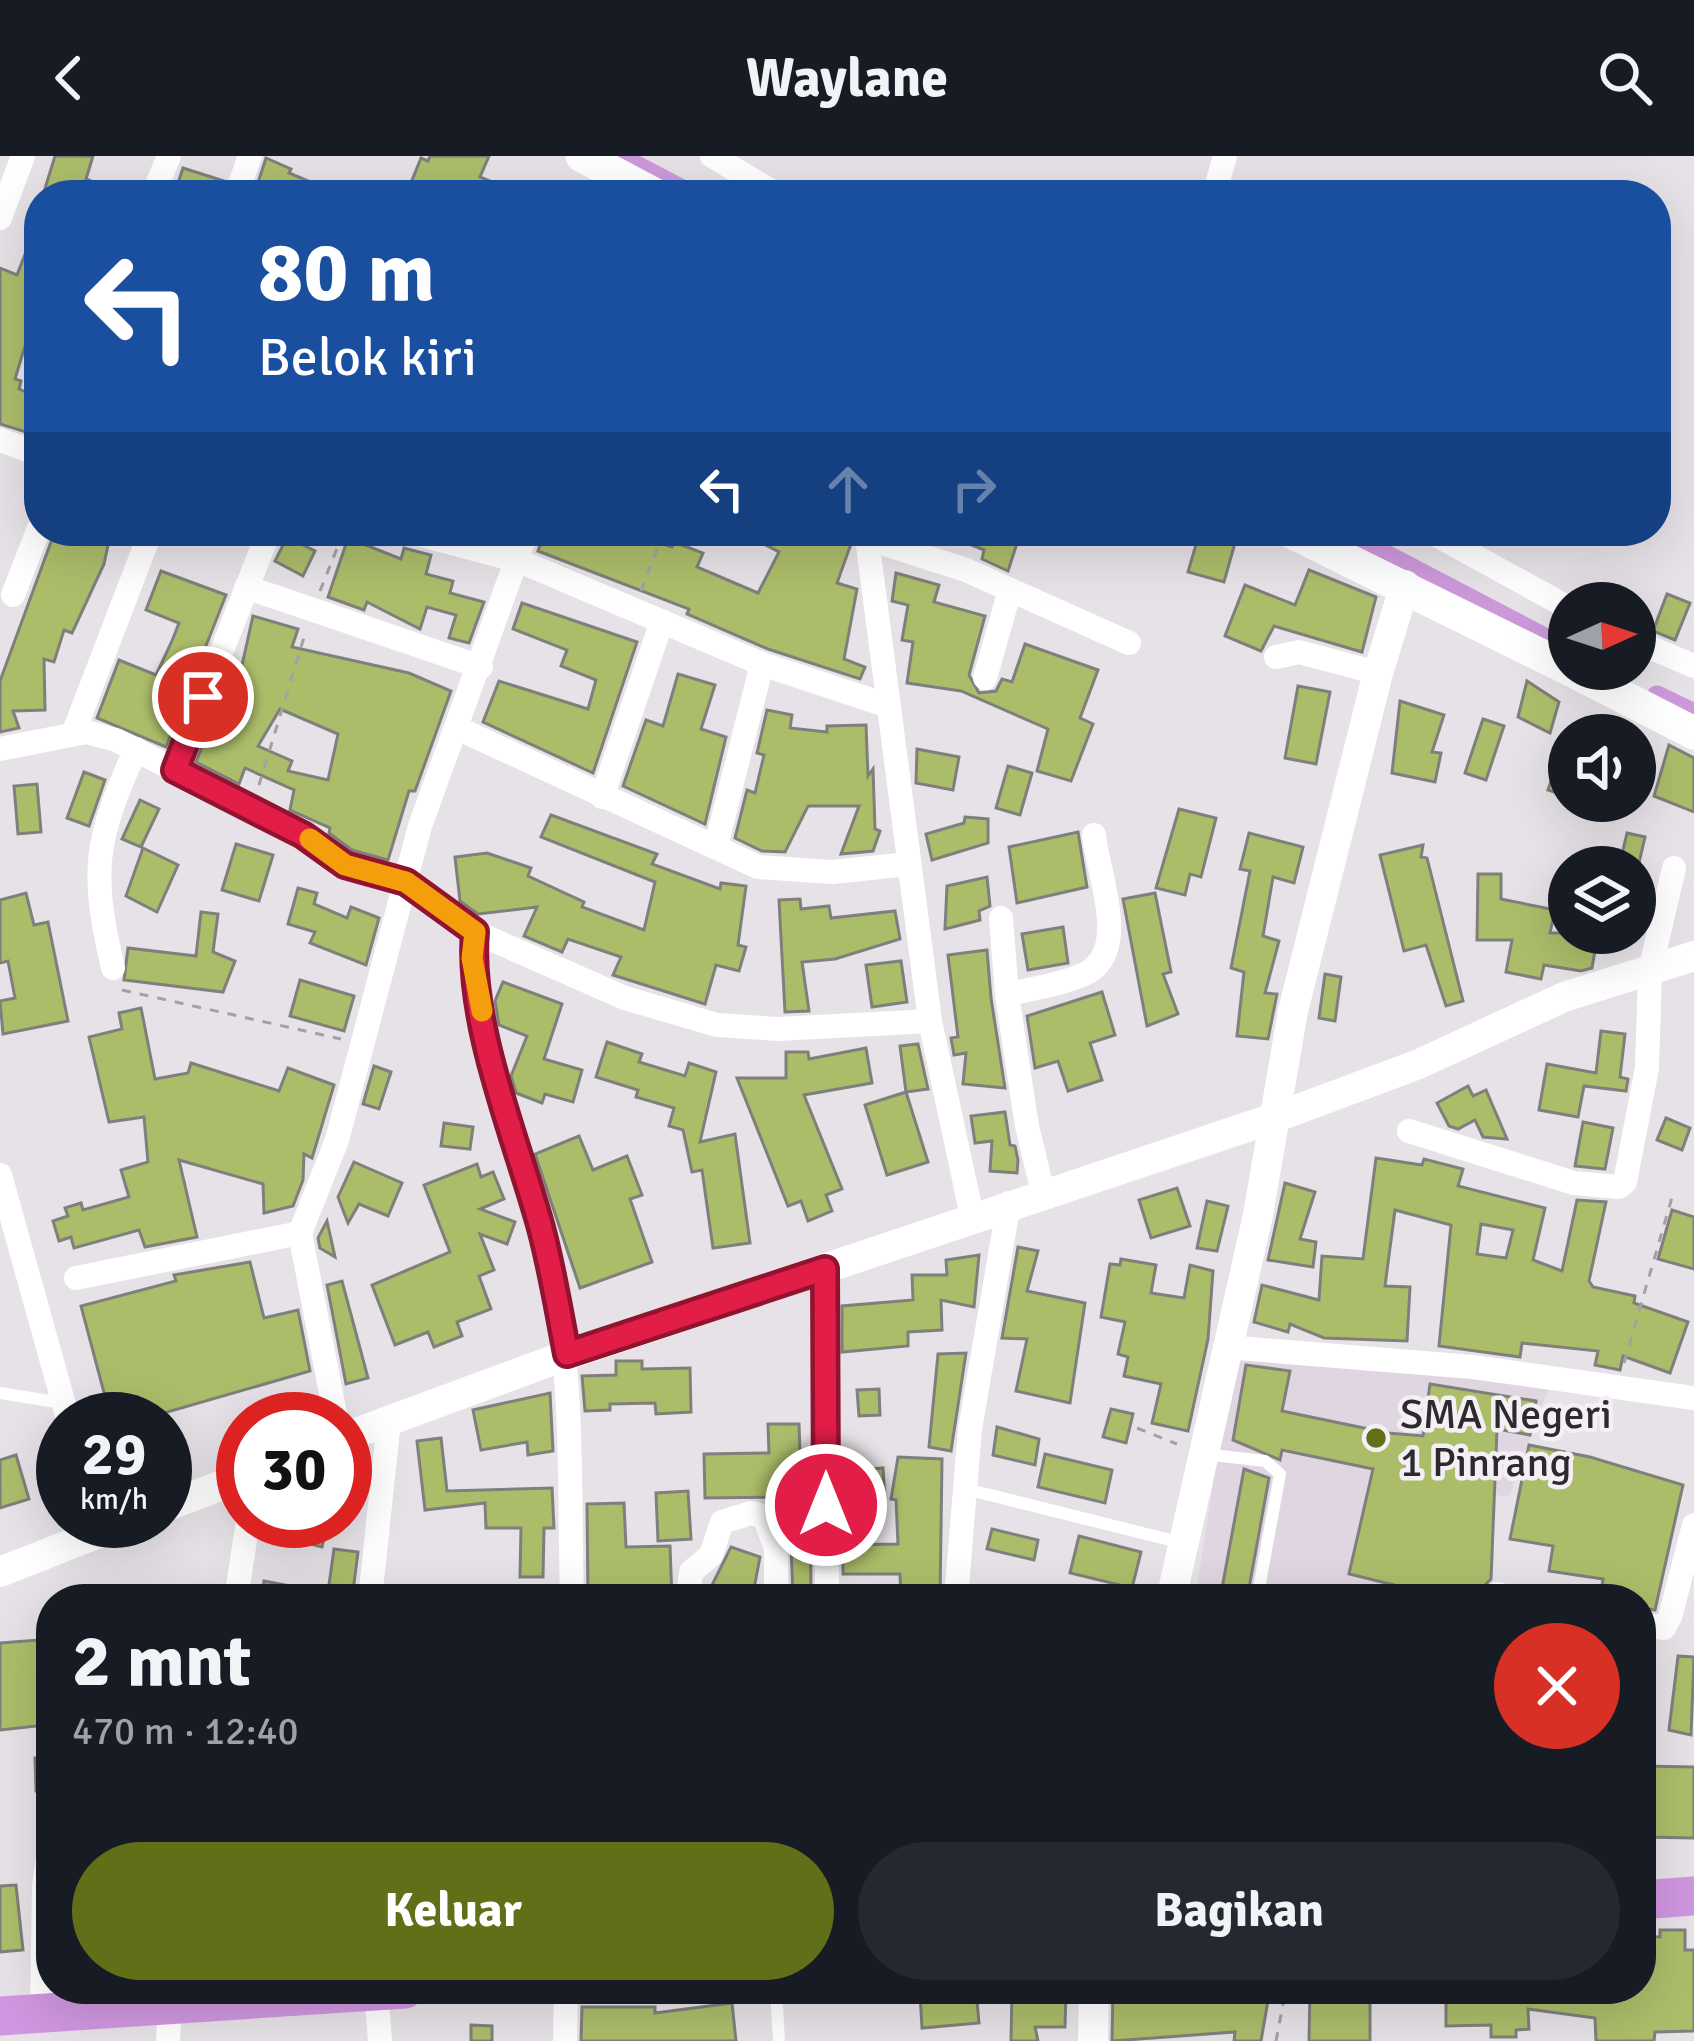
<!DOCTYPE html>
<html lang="id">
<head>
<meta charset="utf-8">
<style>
  body { margin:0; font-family:Signika,sans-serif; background:#242831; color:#f1f3f6; height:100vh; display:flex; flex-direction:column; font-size:45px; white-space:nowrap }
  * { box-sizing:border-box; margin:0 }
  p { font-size:39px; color:#9ea1a6 }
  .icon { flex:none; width:66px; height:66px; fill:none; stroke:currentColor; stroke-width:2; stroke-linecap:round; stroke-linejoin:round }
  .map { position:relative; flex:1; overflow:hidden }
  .sheet { position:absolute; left:36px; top:1428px; width:1620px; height:420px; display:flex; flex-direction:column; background:#171b24; border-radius:48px; box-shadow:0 12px 48px #0002 }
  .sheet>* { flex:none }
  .top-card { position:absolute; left:24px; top:24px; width:1647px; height:366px; border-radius:48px; box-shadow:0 12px 48px #0002; background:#1a4fa0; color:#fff; overflow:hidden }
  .needle { width:78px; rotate:87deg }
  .controls { position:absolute; left:1548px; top:426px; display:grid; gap:24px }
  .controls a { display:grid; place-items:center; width:108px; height:108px; border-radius:50%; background:#171b24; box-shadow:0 12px 48px #0002; font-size:60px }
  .speed { position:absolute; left:36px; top:1236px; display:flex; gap:24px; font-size:60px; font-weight:700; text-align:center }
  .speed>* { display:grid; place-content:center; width:156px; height:156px; border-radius:50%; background:#171b24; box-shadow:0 12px 48px #0002; line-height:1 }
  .speed small { font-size:30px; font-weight:400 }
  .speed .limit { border:18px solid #d22; background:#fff; color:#111 }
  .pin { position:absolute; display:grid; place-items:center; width:102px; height:102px; color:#fff; margin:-51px; border:6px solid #fff; border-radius:50%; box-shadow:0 3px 12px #0007 }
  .me { position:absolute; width:132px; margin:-66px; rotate:0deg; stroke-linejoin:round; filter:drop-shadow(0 0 9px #0008) }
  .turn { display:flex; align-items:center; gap:42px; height:252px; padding:0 36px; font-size:54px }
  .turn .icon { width:156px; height:156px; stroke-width:2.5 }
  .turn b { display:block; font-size:84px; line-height:102px }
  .lanes { display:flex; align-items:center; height:114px; padding:0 36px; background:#0003; justify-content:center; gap:60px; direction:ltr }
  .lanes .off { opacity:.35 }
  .round { display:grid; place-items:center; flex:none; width:126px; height:126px; border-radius:63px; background:#242831 }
  .headline { display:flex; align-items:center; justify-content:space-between; height:204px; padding:0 36px }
  h1 { font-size:72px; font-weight:700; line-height:90px }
  .action { display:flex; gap:24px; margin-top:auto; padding:24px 36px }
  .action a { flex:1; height:138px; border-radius:72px; background:#616f19; color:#fff; font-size:48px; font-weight:700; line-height:138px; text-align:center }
  .action a+a { background:#242831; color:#f1f3f6 }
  header { display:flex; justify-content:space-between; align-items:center; height:156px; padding:0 36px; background:#171b24; font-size:54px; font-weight:700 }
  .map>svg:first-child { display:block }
</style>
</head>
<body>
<header><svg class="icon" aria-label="back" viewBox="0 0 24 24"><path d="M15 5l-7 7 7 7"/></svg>Waylane<svg class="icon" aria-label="search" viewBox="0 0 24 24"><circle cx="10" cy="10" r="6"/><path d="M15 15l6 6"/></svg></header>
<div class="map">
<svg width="1694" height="1885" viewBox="0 0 1694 1885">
  <rect width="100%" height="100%" fill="#e6e2e7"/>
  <polygon fill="#dfd6e1" points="1234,1195 1549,1231 1509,1341 1459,1333 1438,1443 1195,1443"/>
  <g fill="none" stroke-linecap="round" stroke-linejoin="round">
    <g stroke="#cd98da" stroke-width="21">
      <polyline points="617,0 692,39"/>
      <polyline points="1340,375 1569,495"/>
      <polyline points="1657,540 1694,558"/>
    </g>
  </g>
  <g fill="#acbd6a" stroke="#7f807b" stroke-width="3" fill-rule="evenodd">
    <polygon points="55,0 93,0 86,23 124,39 43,39"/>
    <polygon points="430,0 489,0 480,21 524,39 406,39 421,2 428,5"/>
    <polygon points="266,2 291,13 289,17 341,39 254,39"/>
    <polygon points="183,12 224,25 220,39 174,39"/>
    <polygon points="38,65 39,174 31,170 15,223 21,225 19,233 39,242 39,280 0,268 0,112 17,119"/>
    <polygon points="55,375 111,375 104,408 72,477 64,474 54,506 44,503 45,554 13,555 19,572 0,576 0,525"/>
    <polygon points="545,375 626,375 672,391 674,386 703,397 697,411 758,437 779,396 739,375 814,375 851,388 837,427 857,433 844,503 865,511 860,523 768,493 687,458 689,453 538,395"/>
    <polygon points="938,375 1021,375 1008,415 982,403 984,394"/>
    <polygon points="1200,375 1237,380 1224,426 1188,416"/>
    <polygon points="287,381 315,395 303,420 275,405"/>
    <polygon points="348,382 401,403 404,392 431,399 426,418 453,425 450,437 484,446 469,487 449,482 456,459 427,451 420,473 367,446 364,454 328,441"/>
    <polygon points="1309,414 1376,441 1362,496 1274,470 1261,495 1225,480 1245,429 1295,449"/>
    <polygon points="161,415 226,439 166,591 97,562 119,504 156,519 172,485 179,467 146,454"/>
    <polygon points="896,417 939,429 934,446 985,460 969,519 979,537 996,535 1002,523 1012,526 1025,488 1098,514 1080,562 1093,568 1071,625 1037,615 1048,573 961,535 907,527 913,486 902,484 908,449 892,445"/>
    <polygon points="1667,438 1690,447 1675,484 1653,475"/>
    <polygon points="522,447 637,486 593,617 483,566 499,525 588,553 596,524 561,510 567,494 513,473"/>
    <path d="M253 460 298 473 292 491 409 517 451 535 415 635H409L388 704 352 694 329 677 330 672 290 654 294 634 245 612 239 628 196 606 206 581 215 587 239 547 234 545ZM280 553 338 578 328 624 288 615 292 605 258 590Z"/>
    <polygon points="678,518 715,529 701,573 726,581 705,668 623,630 646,564 663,570"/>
    <polygon points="1527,525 1559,546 1550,577 1518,561"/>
    <polygon points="1298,530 1330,536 1316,608 1285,602"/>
    <polygon points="1400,545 1444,559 1432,596 1441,597 1435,626 1392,617"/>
    <polygon points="767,554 792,559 790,572 827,576 827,570 866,569 868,620 873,613 875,673 880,675 873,695 841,698 859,650 808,650 785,696 762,695 735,682 747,634 755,637 764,599 757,597"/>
    <polygon points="1483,563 1504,570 1486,624 1465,617"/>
    <polygon points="1566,581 1569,582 1569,641 1548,634"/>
    <polygon points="1669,589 1694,602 1694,656 1654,640"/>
    <polygon points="917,593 959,601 953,634 916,627"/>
    <polygon points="1008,610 1032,617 1020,659 996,652"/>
    <polygon points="84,616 105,624 89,670 67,662"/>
    <polygon points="37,628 41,676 18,678 14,630"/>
    <polygon points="140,644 159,653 141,691 122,683"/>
    <polygon points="1179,653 1216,662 1201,721 1190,718 1185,739 1156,732"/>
    <polygon points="551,659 657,698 652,708 720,733 721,727 746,730 738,789 746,791 739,815 716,809 705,848 613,819 621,801 568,783 562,796 524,780 537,751 478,758 460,745 455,701 487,697 531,712 528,720 584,746 582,751 644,774 655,726 541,681"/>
    <polygon points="965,661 988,663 988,687 932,704 926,678 964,667"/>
    <polygon points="1078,676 1087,731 1017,747 1009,691"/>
    <polygon points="1249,677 1303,691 1294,727 1273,721 1263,780 1279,785 1265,837 1277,838 1268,883 1237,880 1244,816 1231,812 1250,715 1240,713"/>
    <polygon points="1627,677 1645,681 1638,711 1619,711"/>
    <polygon points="236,688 273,699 259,745 222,734"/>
    <polygon points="1423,689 1421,701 1427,702 1463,845 1446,850 1426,789 1404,795 1380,699"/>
    <polygon points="143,692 178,709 157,756 126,740"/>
    <polygon points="1478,718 1501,718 1501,743 1555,754 1550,777 1598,777 1592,812 1581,815 1544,809 1541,823 1506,816 1512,784 1477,784"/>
    <polygon points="987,721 990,750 979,755 980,764 945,773 947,730"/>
    <polygon points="298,732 317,737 314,748 347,762 351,751 379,762 366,809 310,787 315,776 288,768"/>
    <polygon points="26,737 34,769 48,766 68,865 3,878 0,845 15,842 8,805 0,807 0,744"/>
    <polygon points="1155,737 1171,816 1163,818 1178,858 1147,870 1123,743"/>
    <polygon points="800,743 801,753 829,750 831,762 895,755 900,783 835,803 802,806 809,855 785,856 779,744"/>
    <polygon points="201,756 218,758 213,796 235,805 223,836 124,824 128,792 196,800"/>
    <polygon points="1063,771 1068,807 1028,814 1022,778"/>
    <polygon points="987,794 991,842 1005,932 963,928 966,897 954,899 951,882 958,881 948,799"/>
    <polygon points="901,805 907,846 872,851 866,809"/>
    <polygon points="1325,818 1341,821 1335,865 1319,862"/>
    <polygon points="300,824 354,840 344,875 290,860"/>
    <polygon points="503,826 562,848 544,903 582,914 573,946 545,938 542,947 516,937 511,920 527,880 499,869 495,845"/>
    <polygon points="1102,836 1115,879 1090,887 1102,924 1068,935 1058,905 1035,912 1027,860"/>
    <polygon points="141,852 155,923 188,917 191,907 279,935 288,912 334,929 312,1002 304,998 303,1024 293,1050 264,1057 263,1028 179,1004 197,1081 145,1091 139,1074 74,1092 71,1081 59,1085 53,1065 68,1060 65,1052 81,1047 83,1054 129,1041 121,1014 148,1006 144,961 109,966 89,881 122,873 119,857"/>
    <polygon points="1601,875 1625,878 1620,921 1628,923 1626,935 1584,930 1578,961 1539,954 1547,908 1596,917"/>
    <polygon points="607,886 642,898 639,906 685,920 689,907 716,916 700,986 735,978 750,1087 713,1092 702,1014 692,1016 683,974 669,970 674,952 636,941 638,934 596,921"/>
    <polygon points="918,888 928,933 906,936 900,890"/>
    <polygon points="866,892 872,927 804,939 842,1033 826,1039 832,1055 808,1065 801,1045 788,1050 737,922 786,922 786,896 808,896 809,903"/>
    <polygon points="374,910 391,916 379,953 363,948"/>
    <polygon points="1468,930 1473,940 1486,934 1507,983 1483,981 1475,964 1458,973 1449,970 1437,947"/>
    <polygon points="906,936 928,1006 887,1019 865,949"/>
    <polygon points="1005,956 1010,989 1015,990 1018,1004 1017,1017 990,1015 992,985 975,987 971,960"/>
    <polygon points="1666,962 1690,972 1682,994 1657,984"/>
    <polygon points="1583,966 1613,972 1605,1013 1575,1010"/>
    <polygon points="444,967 473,971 470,993 441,990"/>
    <polygon points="579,980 593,1014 627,1000 642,1039 630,1043 652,1106 580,1132 535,998"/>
    <path d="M1376 1002 1422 1009 1424 1003 1463 1013 1458 1030 1545 1052 1533 1104 1562 1115 1577 1044 1606 1046 1589 1125 1593 1131 1635 1140 1634 1147 1688 1166 1670 1217 1623 1200 1620 1214 1595 1209 1598 1195 1522 1187 1520 1201 1439 1190 1451 1069 1395 1054 1385 1130 1410 1131 1407 1185 1324 1182 1290 1168 1288 1176 1254 1166 1262 1129 1319 1144 1322 1100 1363 1103ZM1481 1068 1513 1074 1506 1102 1477 1098Z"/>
    <polygon points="354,1006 402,1027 388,1060 359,1048 348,1067 338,1041"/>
    <polygon points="477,1008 481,1021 493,1016 504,1043 480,1053 515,1066 507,1088 480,1078 494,1114 479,1120 491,1153 457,1166 462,1180 434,1191 428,1176 395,1189 372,1129 450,1096 424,1029"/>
    <polygon points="1285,1027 1315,1036 1300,1083 1316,1086 1313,1111 1268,1104"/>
    <polygon points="1177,1032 1190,1070 1151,1082 1139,1044"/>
    <polygon points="1207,1045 1228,1050 1217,1095 1197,1092"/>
    <polygon points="1672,1054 1694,1061 1694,1113 1658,1103"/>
    <polygon points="327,1065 335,1101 320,1092 318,1082"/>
    <polygon points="1018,1091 1038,1095 1027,1135 1085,1147 1070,1247 1016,1235 1027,1183 1002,1182"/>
    <polygon points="979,1099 974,1151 941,1144 942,1174 908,1176 908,1190 842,1196 842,1150 913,1144 912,1119 947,1119 946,1104"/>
    <polygon points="1121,1103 1156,1109 1151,1137 1184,1142 1190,1109 1213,1115 1208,1183 1188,1275 1152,1267 1161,1228 1124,1220 1128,1201 1118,1198 1125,1166 1101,1161 1110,1108 1120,1109"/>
    <polygon points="250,1106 264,1162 298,1154 310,1215 143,1263 111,1263 81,1150 176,1125 174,1119"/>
    <polygon points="342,1125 368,1222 346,1228 327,1129"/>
    <polygon points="966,1197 951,1295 929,1291 938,1198"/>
    <polygon points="616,1205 642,1205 642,1213 690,1212 691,1256 656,1258 655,1247 610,1248 610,1254 585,1255 582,1220 616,1219"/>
    <polygon points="1246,1209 1290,1215 1282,1255 1388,1277 1423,1280 1430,1228 1536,1245 1530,1279 1497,1273 1491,1423 1481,1433 1481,1443 1392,1443 1394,1429 1349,1418 1373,1313 1282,1294 1280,1304 1233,1284"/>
    <polygon points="879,1233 880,1259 859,1260 857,1234"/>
    <polygon points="550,1237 553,1295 528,1299 527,1286 481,1294 473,1254"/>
    <polygon points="1111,1253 1133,1258 1126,1287 1103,1281"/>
    <polygon points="768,1268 799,1268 800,1297 810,1297 811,1443 793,1443 789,1333 786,1341 705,1342 704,1298 769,1297"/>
    <polygon points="997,1271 1039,1283 1035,1309 993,1299"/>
    <polygon points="441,1282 447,1335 552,1332 554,1372 544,1372 543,1421 520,1421 521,1372 486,1372 485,1347 425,1354 417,1285"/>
    <polygon points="1529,1289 1590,1301 1683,1329 1655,1454 1641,1452 1641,1443 1615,1443 1615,1439 1601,1436 1603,1423 1549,1415 1553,1390 1510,1383"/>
    <polygon points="1045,1298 1112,1314 1105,1347 1038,1331"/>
    <polygon points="16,1299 29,1343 0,1352 0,1304"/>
    <polygon points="898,1301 942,1303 940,1443 901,1443 900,1418 843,1418 843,1389 898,1388 896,1344 891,1343"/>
    <polygon points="883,1312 885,1342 852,1337 850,1315"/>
    <polygon points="1244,1313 1269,1322 1247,1443 1220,1443"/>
    <polygon points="688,1335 691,1383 658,1385 656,1337"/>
    <polygon points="624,1347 626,1391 670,1390 672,1443 588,1443 587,1348"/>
    <polygon points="302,1365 328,1365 322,1391 298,1385"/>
    <polygon points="992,1373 1038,1384 1034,1404 987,1393"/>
    <polygon points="1079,1380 1141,1396 1132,1432 1070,1417"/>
    <polygon points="731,1391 760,1401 752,1443 705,1443"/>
    <polygon points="334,1393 358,1396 352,1443 327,1443"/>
    <polygon points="264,1425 316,1435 315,1443 261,1443"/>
    <polygon points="38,1484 46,1569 0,1574 0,1487"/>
    <polygon points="1678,1500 1694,1501 1691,1579 1669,1574"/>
    <polygon points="35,1602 51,1602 51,1635 36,1635"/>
    <polygon points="1641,1610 1694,1611 1694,1682 1641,1681"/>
    <polygon points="16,1729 23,1794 0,1796 0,1730"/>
    <polygon points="1660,1774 1685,1774 1685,1794 1694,1794 1694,1875 1655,1876 1654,1885 1596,1885 1595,1862 1528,1853 1529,1873 1516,1874 1516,1881 1491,1881 1491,1869 1446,1870 1446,1833 1641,1833 1641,1780 1660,1781"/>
    <polygon points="976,1833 979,1867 922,1872 920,1837"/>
    <polygon points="1113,1833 1270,1833 1261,1885 1234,1885 1235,1876 1112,1885"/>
    <polygon points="1310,1833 1370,1833 1370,1885 1309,1885"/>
    <polygon points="1012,1834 1066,1835 1065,1871 1035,1871 1038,1885 1011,1885"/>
    <polygon points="732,1847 736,1885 581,1885 582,1851 655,1851 655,1857"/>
    <polygon points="471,1869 492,1870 492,1885 471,1885"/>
  </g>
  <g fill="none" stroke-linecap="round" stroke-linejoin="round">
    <g stroke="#a4a1a5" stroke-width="3" stroke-dasharray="9 9" stroke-linecap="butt">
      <polyline points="320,435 344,375"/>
      <polyline points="641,435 664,375"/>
      <polyline points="259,629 305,478"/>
      <polyline points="122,834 341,883"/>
      <polyline points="1624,1207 1673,1038"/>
      <polyline points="1137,1272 1177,1288"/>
      <polyline points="1276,1885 1283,1848"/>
    </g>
    <g stroke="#fff" stroke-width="12">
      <polyline points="0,1237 62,1247"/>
      <polyline points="1204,1298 1265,1305 1280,1318 1257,1443"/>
      <polyline points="966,1333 1182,1387"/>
      <polyline points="776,1833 779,1885"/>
    </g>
    <g stroke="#fff" stroke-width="24">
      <polyline points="712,0 778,39"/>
      <polyline points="153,39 169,0"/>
      <polyline points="236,39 250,0"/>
      <polyline points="1214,39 1225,0"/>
      <polyline points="0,62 23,0"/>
      <polyline points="0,284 39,298"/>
      <polyline points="406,375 519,405 762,508 886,549"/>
      <polyline points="866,375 930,865 972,1060"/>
      <polyline points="1429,375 1569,452"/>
      <polyline points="866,382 966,414 1129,487"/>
      <polyline points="246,431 481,511"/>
      <polyline points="13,439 39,372"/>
      <polyline points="1635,485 1694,510"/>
      <polyline points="1276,501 1299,496 1378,517"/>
      <polyline points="985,522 1010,434"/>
      <polyline points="457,572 758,711 832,716 909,708"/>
      <polyline points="73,578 151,375"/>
      <polyline points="0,593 86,576 116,584 303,679 345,709 406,726 475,776 625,842 717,869 778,873 930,865"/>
      <polyline points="175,614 269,375"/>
      <polyline points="602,641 662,465"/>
      <polyline points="716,690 762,508"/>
      <polyline points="1001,762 1007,839"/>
      <path d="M475 776C465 877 532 1021 553 1124 574 1229 569 1336 572 1443"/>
      <path d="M113 812C90 714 95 684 136 593"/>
      <polyline points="1409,975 1574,1027 1619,1031 1625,1026 1647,912 1650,815 1674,712"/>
      <polyline points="0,1019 68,1263"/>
      <path d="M1043 1037 1027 970 1007 839C1032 832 1068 828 1090 815 1129 789 1097 715 1094 679"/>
      <polyline points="300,1077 336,1263"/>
      <polyline points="825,1113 827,1443"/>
      <polyline points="76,1122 300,1077 337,984 420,670 527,375"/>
      <polyline points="1225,1191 1473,1211 1694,1242"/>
      <polyline points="1497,1438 1517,1443"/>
      <polyline points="236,1443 248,1365"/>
      <polyline points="370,1443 389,1265"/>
      <polyline points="688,1443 691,1416 711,1399 722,1366 751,1357 764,1360 776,1393 776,1443"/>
      <polyline points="956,1443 970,1273 1009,1047"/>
      <polyline points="1641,1468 1664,1472 1670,1461 1694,1369"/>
      <polyline points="376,1835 380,1885"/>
      <polyline points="42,1857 44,1730 51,1679"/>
      <polyline points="168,1885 170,1839"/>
      <polyline points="565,1885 566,1833"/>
    </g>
    <g stroke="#fff" stroke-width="30">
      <polyline points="345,1281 567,1199 1277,961 1419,908 1564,841 1694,800"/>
      <polyline points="165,1351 243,1321"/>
      <polyline points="0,1416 129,1365"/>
      <polyline points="1171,1443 1258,1059 1293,855 1378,517 1405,429"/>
      <polyline points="1093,1885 1094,1833"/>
    </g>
    <g stroke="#fff" stroke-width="33">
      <polyline points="582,0 656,39"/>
      <polyline points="1289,375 1569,513"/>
      <polyline points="1569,513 1694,577"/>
    </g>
    <g stroke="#d096df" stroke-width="39">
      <polyline points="1641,1744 1694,1740"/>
      <polyline points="0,1860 405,1833"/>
    </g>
  </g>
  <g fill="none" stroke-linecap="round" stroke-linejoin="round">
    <g stroke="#92132f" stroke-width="30">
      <path id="route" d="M203 541 175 614 303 679 345 709 406 726 475 776C467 867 517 984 541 1072 552 1113 559 1156 567 1198L825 1113 826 1349"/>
    </g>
    <use href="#route" stroke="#e11d48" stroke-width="21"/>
    <polyline stroke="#f59e0b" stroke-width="21" points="310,683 345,709 406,726 475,776 472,802 482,855"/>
  </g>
  <circle fill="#616f19" stroke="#f4eff5" stroke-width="4.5" cx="1376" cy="1282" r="12"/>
  <g text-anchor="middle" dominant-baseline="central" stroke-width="9" stroke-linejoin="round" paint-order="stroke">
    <g font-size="42" fill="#2c2a2c" stroke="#f4eff5" text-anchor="start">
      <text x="1400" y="1258">SMA Negeri<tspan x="1400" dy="48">1 Pinrang</tspan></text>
    </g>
  </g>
</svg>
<div class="controls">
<a><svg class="needle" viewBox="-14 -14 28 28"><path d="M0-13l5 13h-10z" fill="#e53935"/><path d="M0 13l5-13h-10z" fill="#9ea1a6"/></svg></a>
<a><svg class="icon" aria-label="sound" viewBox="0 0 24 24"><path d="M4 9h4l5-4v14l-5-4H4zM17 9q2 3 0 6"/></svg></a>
<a><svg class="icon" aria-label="layers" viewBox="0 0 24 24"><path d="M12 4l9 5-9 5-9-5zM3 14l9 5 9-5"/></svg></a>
</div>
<div class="speed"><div>29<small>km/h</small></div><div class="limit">30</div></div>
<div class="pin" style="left:203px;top:541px;background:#d93025"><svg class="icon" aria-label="arrive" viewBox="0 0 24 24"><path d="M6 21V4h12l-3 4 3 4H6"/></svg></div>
<svg class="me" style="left:826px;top:1349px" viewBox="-20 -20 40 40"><circle r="17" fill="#e11d48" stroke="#fff" stroke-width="3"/><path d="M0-11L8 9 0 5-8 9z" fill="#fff"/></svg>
<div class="top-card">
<div class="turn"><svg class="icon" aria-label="left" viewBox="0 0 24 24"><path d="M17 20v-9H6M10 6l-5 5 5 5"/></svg><div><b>80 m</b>Belok kiri</div></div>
<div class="lanes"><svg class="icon" aria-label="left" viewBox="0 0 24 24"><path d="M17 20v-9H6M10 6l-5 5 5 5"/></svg><svg class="icon off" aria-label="ahead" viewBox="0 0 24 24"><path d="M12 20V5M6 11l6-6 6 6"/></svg><svg class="icon off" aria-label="right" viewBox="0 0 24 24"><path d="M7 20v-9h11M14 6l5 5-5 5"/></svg></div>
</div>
<section class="sheet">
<div class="headline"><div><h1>2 mnt</h1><p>470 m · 12:40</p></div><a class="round" style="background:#d93025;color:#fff"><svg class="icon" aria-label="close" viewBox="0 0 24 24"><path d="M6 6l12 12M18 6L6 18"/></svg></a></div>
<div class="action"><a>Keluar</a><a>Bagikan</a></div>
</section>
</div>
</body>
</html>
